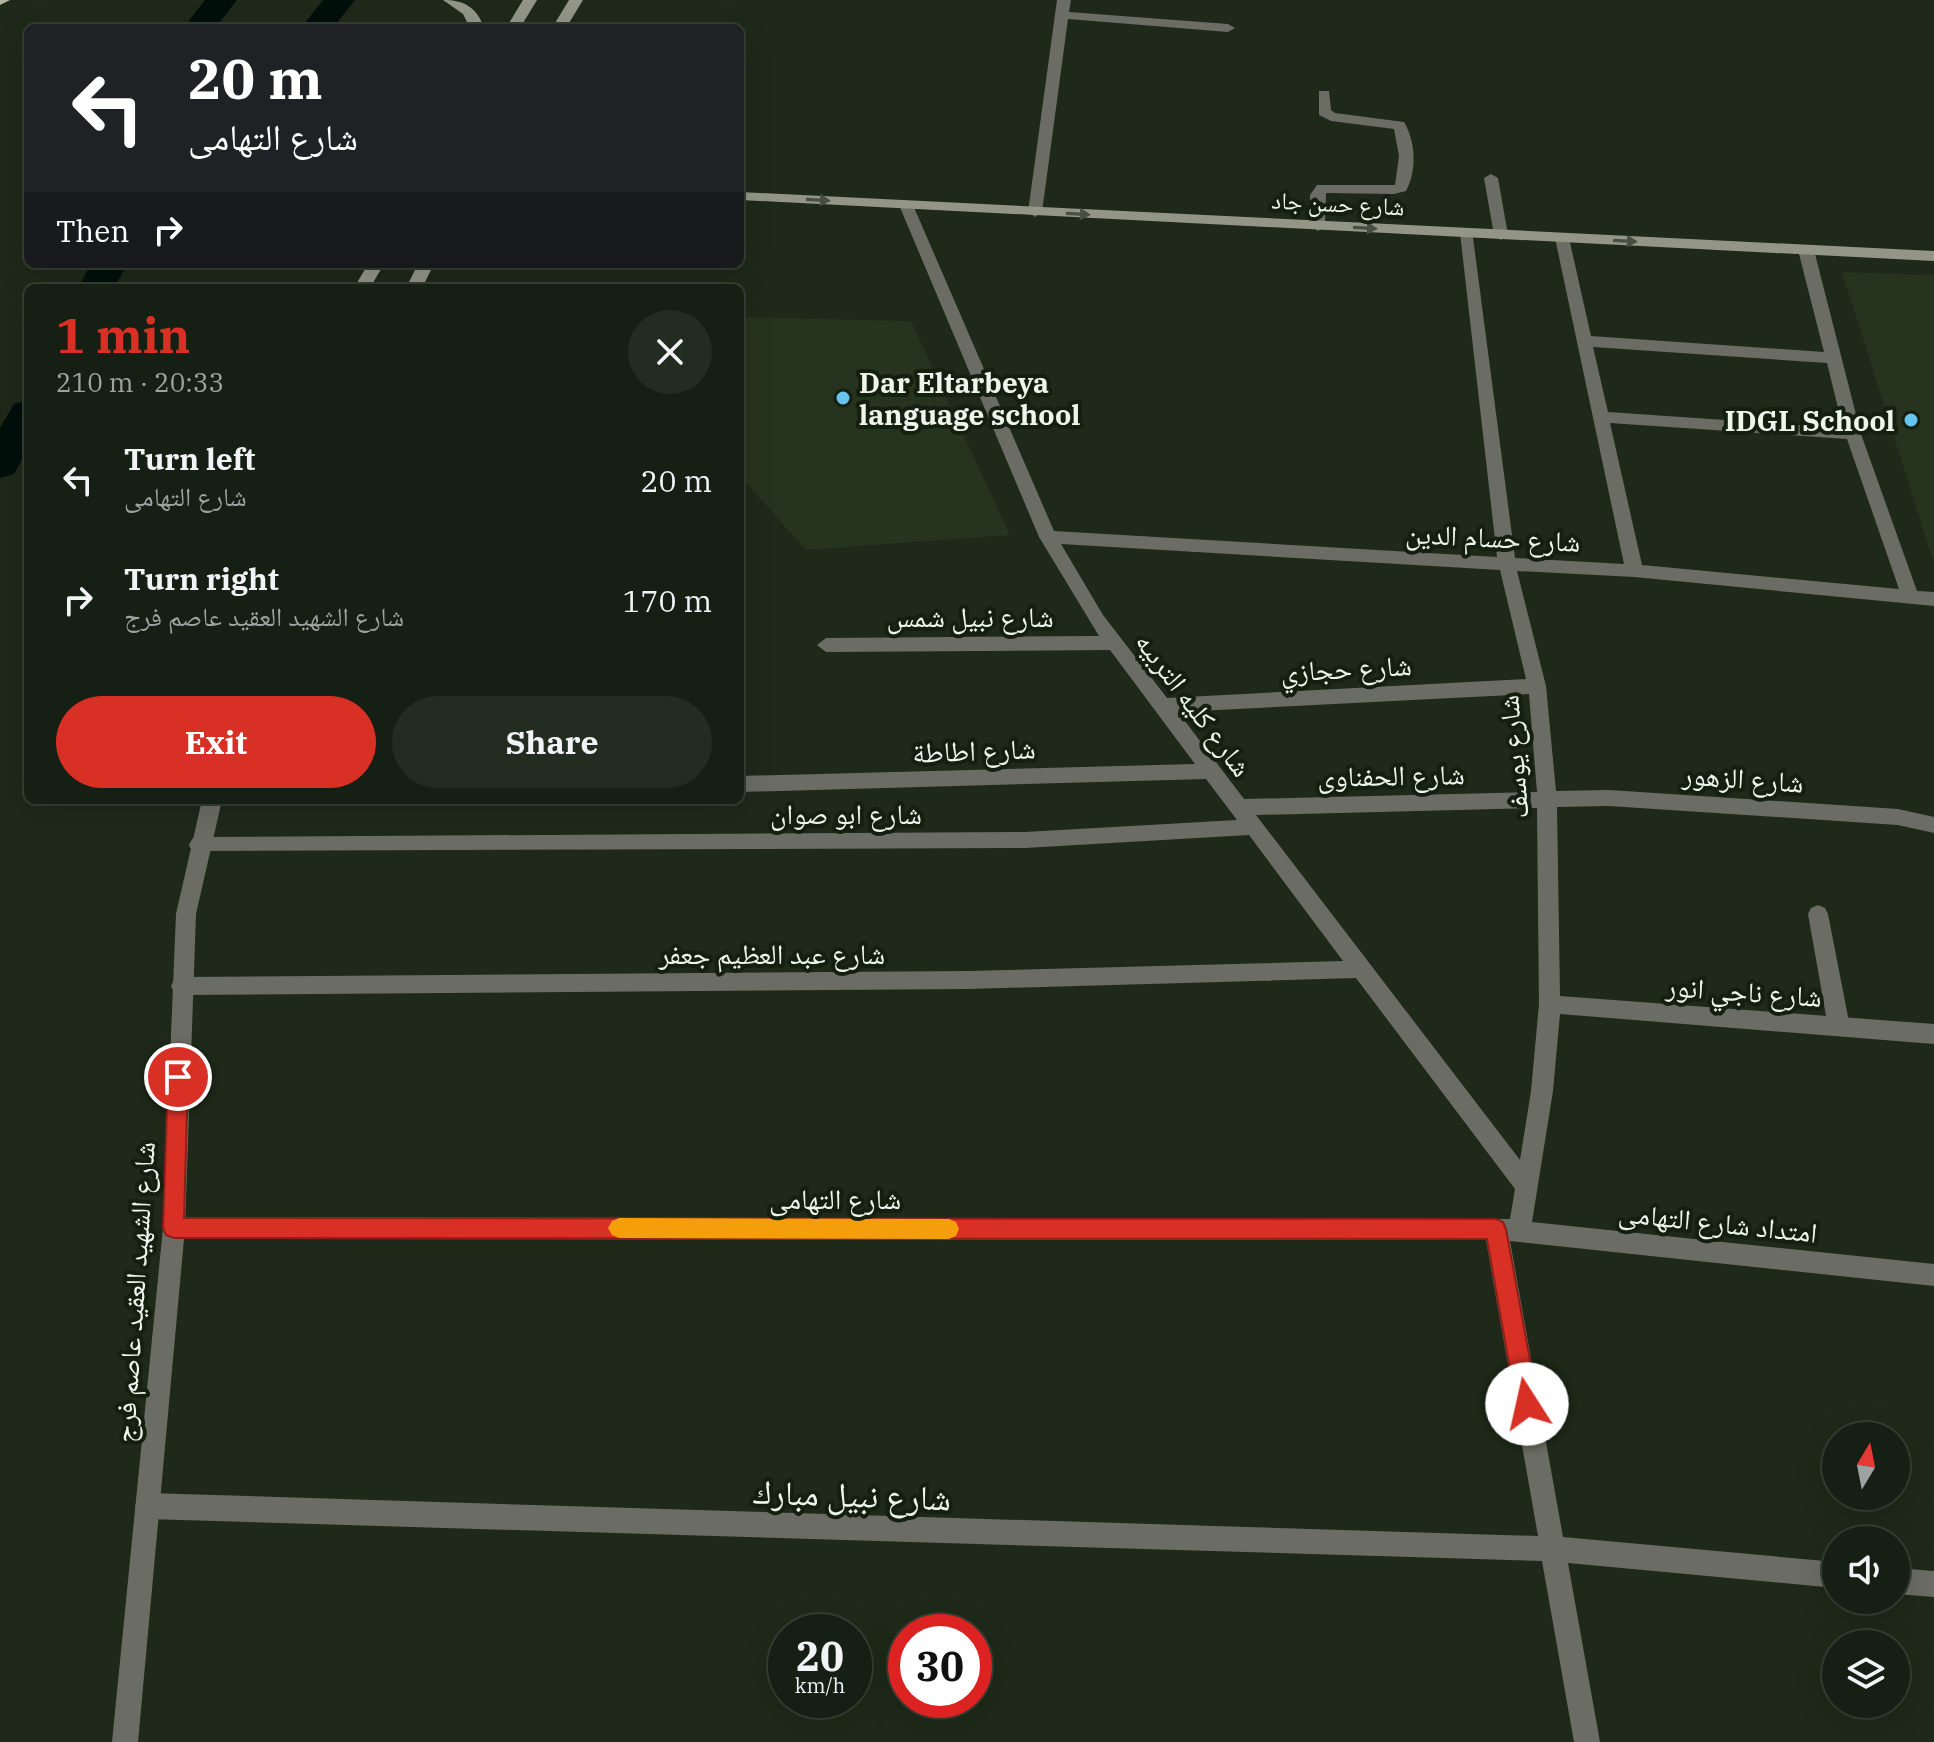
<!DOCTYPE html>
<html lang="en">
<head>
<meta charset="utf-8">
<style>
  body { margin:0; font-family:"IBM Plex Serif","Noto Naskh Arabic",serif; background:#232c21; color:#f1f3f6; height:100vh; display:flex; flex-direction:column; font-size:30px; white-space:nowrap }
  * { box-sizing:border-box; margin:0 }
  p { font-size:26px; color:#9ea2a0 }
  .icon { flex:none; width:44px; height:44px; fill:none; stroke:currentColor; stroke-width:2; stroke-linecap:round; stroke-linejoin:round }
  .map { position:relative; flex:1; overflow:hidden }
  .details { position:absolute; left:24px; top:284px; width:720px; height:520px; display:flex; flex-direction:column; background:#161f13; border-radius:12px; box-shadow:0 8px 32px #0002,0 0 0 2px #353d33 }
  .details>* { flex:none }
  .top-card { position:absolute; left:24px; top:24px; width:720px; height:244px; border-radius:12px; box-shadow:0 8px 32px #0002,0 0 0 2px #353d33; background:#202124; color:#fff; overflow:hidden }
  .needle { width:52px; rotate:10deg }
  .fabs { position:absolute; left:1822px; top:1422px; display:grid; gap:16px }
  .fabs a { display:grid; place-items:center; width:88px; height:88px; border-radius:50%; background:#161f13; box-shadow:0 8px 32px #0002,0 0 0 2px #353d33; font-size:40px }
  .speed { position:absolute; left:768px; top:1614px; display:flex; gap:16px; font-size:40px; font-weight:700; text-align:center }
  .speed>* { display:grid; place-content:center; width:104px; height:104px; border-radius:50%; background:#161f13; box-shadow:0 8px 32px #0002,0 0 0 2px #353d33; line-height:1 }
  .speed small { font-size:20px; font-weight:400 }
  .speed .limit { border:12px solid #d22; background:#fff; color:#111 }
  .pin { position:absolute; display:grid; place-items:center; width:68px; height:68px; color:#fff; margin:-34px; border:4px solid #fff; border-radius:50%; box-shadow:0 2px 8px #0007 }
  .me { position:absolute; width:88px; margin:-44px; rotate:350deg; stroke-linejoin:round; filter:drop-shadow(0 0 6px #0008) }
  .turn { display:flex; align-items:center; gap:28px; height:168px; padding:0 32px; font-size:36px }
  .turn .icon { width:104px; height:104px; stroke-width:2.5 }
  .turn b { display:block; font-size:56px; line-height:68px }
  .then { display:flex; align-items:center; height:76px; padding:0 32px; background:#0003; gap:16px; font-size:30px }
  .round { display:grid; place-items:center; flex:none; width:84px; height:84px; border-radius:42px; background:#232c21 }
  .head { display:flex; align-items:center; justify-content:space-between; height:136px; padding:0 32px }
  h1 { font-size:48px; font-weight:700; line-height:60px; color:#d93025 }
  .button { display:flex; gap:16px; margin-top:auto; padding:16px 32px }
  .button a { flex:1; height:92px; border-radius:48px; background:#d93025; color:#fff; font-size:32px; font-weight:700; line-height:92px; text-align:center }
  .button a+a { background:#232c21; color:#f1f3f6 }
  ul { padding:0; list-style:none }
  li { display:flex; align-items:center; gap:24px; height:120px; padding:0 32px }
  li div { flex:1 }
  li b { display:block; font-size:30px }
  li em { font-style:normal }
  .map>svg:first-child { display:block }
</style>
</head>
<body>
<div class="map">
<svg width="1934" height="1742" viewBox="0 0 1934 1742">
  <rect width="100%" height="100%" fill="#1e2919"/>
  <g fill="#26331e">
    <polygon points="1842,272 1934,275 1934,564"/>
    <polygon points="740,317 911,321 1010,535 806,550 740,476"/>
  </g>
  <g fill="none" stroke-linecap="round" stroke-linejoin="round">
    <g fill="#000f0a" fill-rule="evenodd">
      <polygon points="205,0 237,0 215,28 183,28"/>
      <polygon points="323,0 355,0 333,28 301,28"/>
      <polygon points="91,264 127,264 114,288 78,288"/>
      <polygon points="28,400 28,449 14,474 0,478 0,428 14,404"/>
    </g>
    <g fill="#6b6d64" fill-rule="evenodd">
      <polygon points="1057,0 1071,0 1069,12 1228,24 1235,28 1228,32 1068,19 1042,212 1035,217 1028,212"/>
      <path d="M1319 91H1329L1331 110 1335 113 1404 122C1416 142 1417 171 1406 191L1394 194 1326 193 1325 226 1318 231 1311 226 1310 195 1317 185H1395L1399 156 1394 129 1331 121 1319 115Z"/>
      <polygon points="1491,174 1498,178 1508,235 1501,240 1494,235 1484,178"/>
      <polygon points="1818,905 1825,908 1828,914 1850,1027 1847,1034 1839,1036 1831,1034 1828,1027 1808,914 1811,908"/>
    </g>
    <g fill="#6b6d64" fill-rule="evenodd">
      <path d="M906 200 913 205 1054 531 1497 557 1460 233 1462 230H1472L1515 558 1624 564 1555 238 1562 233 1569 238 1591 336 1824 352 1798 250 1806 245 1814 250 1861 434 1917 591 1934 592V606L1634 577 1517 571 1546 686 1556 791 1609 790 1898 809 1934 817V833L1898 825 1609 806 1557 807 1560 996 1934 1024V1044L1560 1014 1553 1091 1532 1222 1934 1264V1286L1510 1241 1563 1537 1836 1562V1588L1568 1563 1600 1742H1574L1542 1561 148 1519 139 1515 135 1506 139 1497 148 1493 1538 1536 1486 1240 174 1239 166 1236 163 1228 166 1220 174 1217 1510 1219 1515 1189 1356 978 969 989 181 995 174 992 171 986 174 980 181 977 969 971 1343 961 1249 835 1025 848 192 851 189 845 192 839 199 837 1025 832 1237 820 1206 779 740 792V776L1195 764 1110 650 826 652 817 645 826 638 1099 636 1039 537 899 205ZM1593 347 1827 363 1843 428 1608 412ZM1610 423 1847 439 1899 589 1642 565ZM1061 544 1500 570 1526 679 1167 698 1103 615ZM1529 694 1537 792 1244 799 1178 712ZM1537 808 1539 1004 1531 1091 1520 1160 1256 815Z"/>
      <polygon points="1896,1568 1934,1571 1934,1597 1896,1594"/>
    </g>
    <polygon fill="#6b6d64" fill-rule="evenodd" points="202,800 222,800 196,914 185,1228 138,1742 112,1742 163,1228 176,914"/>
    <g fill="#939687" fill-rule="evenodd">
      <path d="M443 0C464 0 477 7 484 28H470L463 14Z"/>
      <polygon points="523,0 537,0 520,28 506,28"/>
      <polygon points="569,0 583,0 566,28 552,28"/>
      <polygon points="740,192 1934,251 1934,261 740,200"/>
      <polygon points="368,264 384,264 370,288 354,288"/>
      <polygon points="418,264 434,264 422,288 406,288"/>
    </g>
    <polygon fill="#b1b5a2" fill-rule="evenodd" points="0,0 10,0 0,5"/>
  </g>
  <defs><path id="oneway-solid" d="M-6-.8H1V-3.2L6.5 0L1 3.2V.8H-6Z" transform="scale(2)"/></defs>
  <g fill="#474f40">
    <use href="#oneway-solid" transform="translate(818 200) rotate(3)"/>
    <use href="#oneway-solid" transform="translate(1078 214) rotate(3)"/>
    <use href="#oneway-solid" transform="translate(1365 228) rotate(3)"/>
    <use href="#oneway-solid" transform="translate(1625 241) rotate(3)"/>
  </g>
  <polygon fill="#d93025" stroke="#8d1f18" stroke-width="2" points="178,1068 188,1077 184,1218 1496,1219 1503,1222 1506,1229 1538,1404 1535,1412 1527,1415 1520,1412 1516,1404 1487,1239 174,1238 166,1235 163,1228 168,1077"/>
  <polygon fill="#f59e0b" points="619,1218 949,1219 956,1222 959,1229 956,1236 949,1239 619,1238 612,1235 608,1228 612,1221"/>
  <g fill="#67c4ef" stroke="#151f10" stroke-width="3">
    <circle cx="843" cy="398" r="8"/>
    <circle cx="1911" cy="420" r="8"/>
  </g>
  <g text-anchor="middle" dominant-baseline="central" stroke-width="8" stroke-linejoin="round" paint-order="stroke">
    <g font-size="24" fill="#eef5eb" stroke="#151f10">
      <text transform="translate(1338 203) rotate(3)">شارع حسن جاد</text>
    </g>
    <g font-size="28" font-weight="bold" fill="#eef5eb" stroke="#151f10" text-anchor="start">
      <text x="859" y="382">Dar Eltarbeya<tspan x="859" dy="32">language school</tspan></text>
      <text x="1895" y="420" text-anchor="end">IDGL School</text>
    </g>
    <g font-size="28" fill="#eef5eb" stroke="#151f10">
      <text transform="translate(1493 537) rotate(3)">شارع حسام الدين</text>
      <text x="970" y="616">شارع نبيل شمس</text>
      <text transform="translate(1346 668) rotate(-3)">شارع حجازي</text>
      <text transform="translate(1194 704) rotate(53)">شارع كليه التربيه</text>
      <text transform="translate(974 750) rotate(-2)">شارع اطاطة</text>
      <text transform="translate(1513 757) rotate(-95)">شارع يوسف</text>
      <text transform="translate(1391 775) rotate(-1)">شارع الحفناوى</text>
      <text transform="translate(1743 778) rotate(4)">شارع الزهور</text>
      <text x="846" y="813">شارع ابو صوان</text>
      <text x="772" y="953">شارع عبد العظيم جعفر</text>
      <text transform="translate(1744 991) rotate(4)">شارع ناجي انور</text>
      <text x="835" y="1198">شارع التهامى</text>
      <text transform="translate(1718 1222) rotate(6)">امتداد شارع التهامى</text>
      <text transform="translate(134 1292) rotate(-86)">شارع الشهيد العقيد عاصم فرج</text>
    </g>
    <g font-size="34" fill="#eef5eb" stroke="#151f10">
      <text transform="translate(852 1494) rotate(2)">شارع نبيل مبارك</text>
    </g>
  </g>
</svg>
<div class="fabs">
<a><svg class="needle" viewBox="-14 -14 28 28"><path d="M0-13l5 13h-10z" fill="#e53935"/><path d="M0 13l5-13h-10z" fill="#9ea2a0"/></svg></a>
<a><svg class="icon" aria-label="sound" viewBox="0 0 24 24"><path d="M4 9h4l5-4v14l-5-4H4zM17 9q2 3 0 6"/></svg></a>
<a><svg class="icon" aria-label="layers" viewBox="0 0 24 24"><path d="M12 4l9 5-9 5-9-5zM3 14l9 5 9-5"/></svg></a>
</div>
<div class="speed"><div>20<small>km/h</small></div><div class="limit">30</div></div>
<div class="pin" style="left:178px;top:1077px;background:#d93025"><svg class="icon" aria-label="arrive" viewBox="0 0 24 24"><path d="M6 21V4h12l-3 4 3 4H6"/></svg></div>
<svg class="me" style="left:1527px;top:1404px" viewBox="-20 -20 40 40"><circle r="19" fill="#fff"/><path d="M0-13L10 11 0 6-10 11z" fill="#d93025"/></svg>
<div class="top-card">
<div class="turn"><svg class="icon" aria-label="left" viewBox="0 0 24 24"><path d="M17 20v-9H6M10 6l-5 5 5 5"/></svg><div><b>20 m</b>شارع التهامى</div></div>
<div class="then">Then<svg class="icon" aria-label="right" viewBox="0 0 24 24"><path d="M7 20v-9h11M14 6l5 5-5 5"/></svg></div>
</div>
<section class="details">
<div class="head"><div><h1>1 min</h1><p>210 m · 20:33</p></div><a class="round"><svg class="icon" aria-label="close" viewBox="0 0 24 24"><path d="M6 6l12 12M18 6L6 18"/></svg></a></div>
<ul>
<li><svg class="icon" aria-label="left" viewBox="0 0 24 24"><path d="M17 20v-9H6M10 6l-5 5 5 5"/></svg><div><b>Turn left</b><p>شارع التهامى</p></div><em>20 m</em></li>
<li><svg class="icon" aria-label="right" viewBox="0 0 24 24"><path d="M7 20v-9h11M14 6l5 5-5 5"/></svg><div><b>Turn right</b><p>شارع الشهيد العقيد عاصم فرج</p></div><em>170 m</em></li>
</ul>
<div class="button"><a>Exit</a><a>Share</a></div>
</section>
</div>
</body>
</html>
